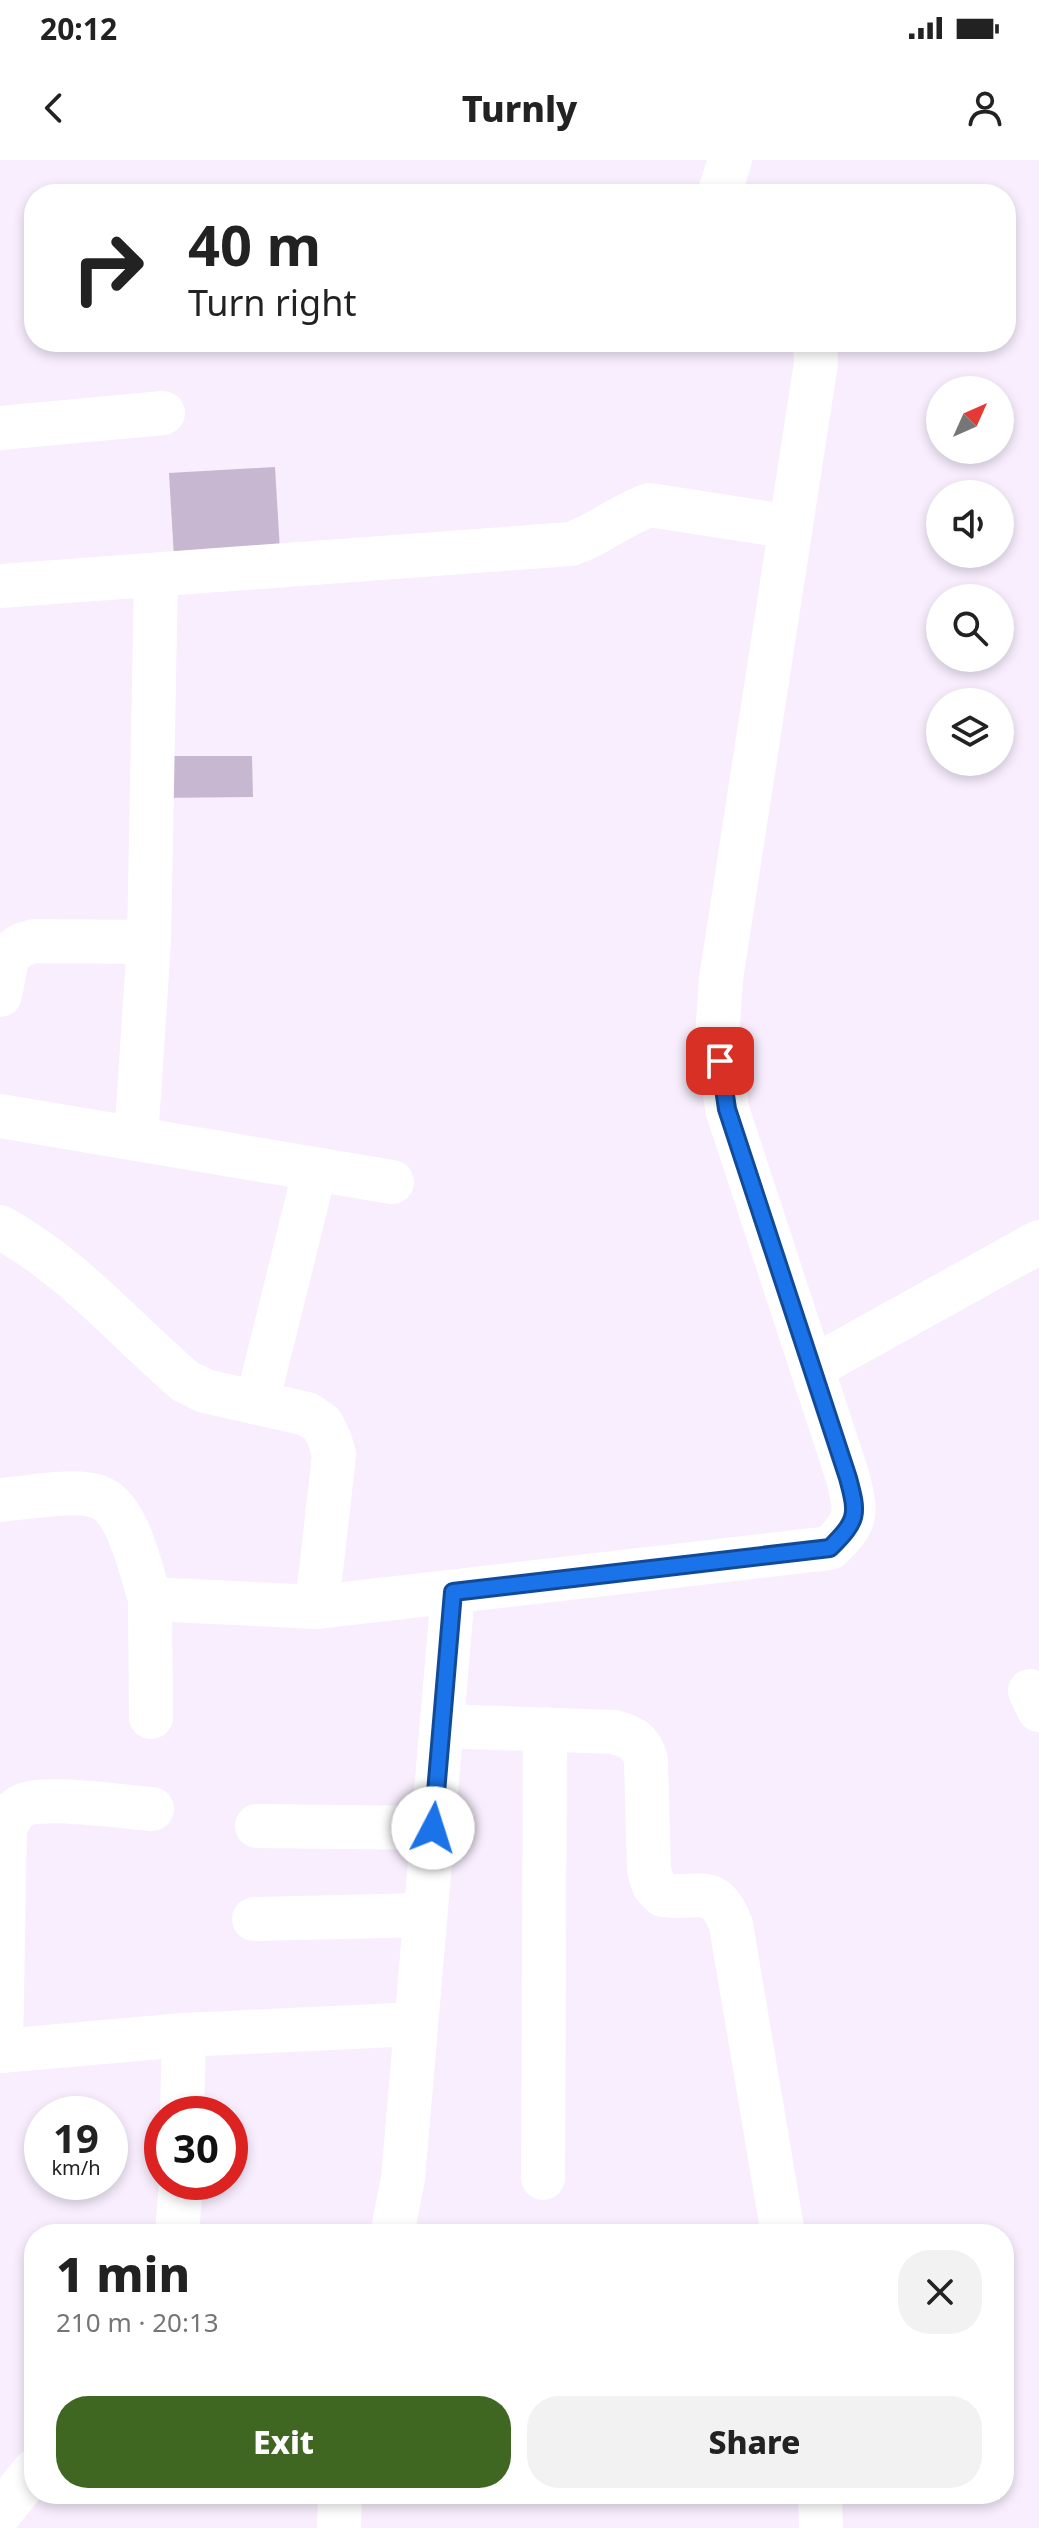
<!DOCTYPE html>
<html lang="en">
<head>
<meta charset="utf-8">
<style>
  body { margin:0; font-family:"Noto Sans",sans-serif; background:#f2f2f2; color:#222; height:100vh; display:flex; flex-direction:column; font-size:30px; white-space:nowrap }
  * { box-sizing:border-box; margin:0 }
  p { font-size:26px; color:#767676 }
  .icon { flex:none; width:44px; height:44px; fill:none; stroke:currentColor; stroke-width:2; stroke-linecap:round; stroke-linejoin:round }
  .map { position:relative; flex:1; overflow:hidden }
  .details { position:absolute; left:24px; top:2064px; width:990px; height:280px; display:flex; flex-direction:column; background:#fff; border-radius:32px; box-shadow:0 4px 12px #0003 }
  .details>* { flex:none }
  .banner { position:absolute; left:24px; top:24px; width:992px; height:168px; border-radius:32px; box-shadow:0 4px 12px #0003; background:#fff; color:#222; overflow:hidden }
  .needle { width:52px; rotate:45deg }
  .buttons { position:absolute; left:926px; top:216px; display:grid; gap:16px }
  .buttons a { display:grid; place-items:center; width:88px; height:88px; border-radius:50%; background:#fff; box-shadow:0 4px 12px #0003; font-size:40px }
  .speed { position:absolute; left:24px; top:1936px; display:flex; gap:16px; font-size:40px; font-weight:700; text-align:center }
  .speed>* { display:grid; place-content:center; width:104px; height:104px; border-radius:50%; background:#fff; box-shadow:0 4px 12px #0003; line-height:1 }
  .speed small { font-size:20px; font-weight:400 }
  .speed .limit { border:12px solid #d22; background:#fff; color:#111 }
  .pin { position:absolute; display:grid; place-items:center; width:68px; height:68px; color:#fff; margin:-34px; border-radius:16px; box-shadow:0 4px 12px #0006 }
  .me { position:absolute; width:88px; margin:-44px; rotate:5deg; stroke-linejoin:round; filter:drop-shadow(0 0 6px #0008) }
  .turn { display:flex; align-items:center; gap:28px; height:168px; padding:0 32px; font-size:36px }
  .turn .icon { width:104px; height:104px; stroke-width:2.5 }
  .turn b { display:block; font-size:56px; line-height:68px }
  .round { display:grid; place-items:center; flex:none; width:84px; height:84px; border-radius:32px; background:#f2f2f2 }
  .overview { display:flex; align-items:center; justify-content:space-between; height:136px; padding:0 32px }
  h1 { font-size:48px; font-weight:800; line-height:60px }
  .cta { display:flex; gap:16px; margin-top:auto; padding:16px 32px }
  .cta a { flex:1; height:92px; border-radius:32px; background:#3f6722; color:#fff; font-size:32px; font-weight:800; line-height:92px; text-align:center }
  .cta a+a { background:#f2f2f2; color:#222 }
  .status { display:flex; justify-content:space-between; align-items:center; height:56px; padding:0 40px; background:#fff; direction:ltr }
  .status svg { height:22px; fill:currentColor }
  header { display:flex; justify-content:space-between; align-items:center; height:104px; padding:0 32px; background:#fff; font-size:36px; font-weight:800 }
  .map>svg:first-child { display:block }
</style>
</head>
<body>
<div class="status"><b>20:12</b><svg viewBox="0 0 49 12"><path d="M0 12V9h3v3zM5 12V6h3v6zM10 12V3h3v9zM15 12V0h3v12zM26 1h20v11H26zM47 4h2v5h-2z"/></svg></div>
<header><svg class="icon" aria-label="back" viewBox="0 0 24 24"><path d="M15 5l-7 7 7 7"/></svg>Turnly<svg class="icon" aria-label="person" viewBox="0 0 24 24"><circle cx="12" cy="8" r="4"/><path d="M4 21q1-7 8-7t8 7"/></svg></header>
<div class="map">
<svg width="1039" height="2368" viewBox="0 0 1039 2368">
  <rect width="100%" height="100%" fill="#f8eefe"/>
  <g fill="#c7b7d0">
    <polygon points="275,307 280,391 174,397 169,313"/>
    <polygon points="155,596 252,596 253,637 155,638"/>
  </g>
  <g fill="none" stroke-linecap="round" stroke-linejoin="round">
    <g stroke="#fff" stroke-width="44">
      <polyline points="719,34 730,0"/>
      <polyline points="0,268 163,253"/>
      <path d="M0 426 571 384C600 374 622 354 650 345L791 367"/>
      <polyline points="0,835 8,795 21,785 34,781 149,782 156,416"/>
      <polyline points="0,956 392,1022"/>
      <polyline points="136,979 149,782"/>
      <path d="M0 1067C75 1109 121 1166 185 1221L205 1231 307 1254 322 1264 330 1280 334 1295 317 1447 830 1388C858 1360 857 1355 848 1318L727 949 717 877 721 819 816 203 815 182"/>
      <polyline points="812,1208 1039,1082"/>
      <polyline points="257,1243 315,1009"/>
      <path d="M0 1340C28 1338 73 1328 99 1337 129 1348 141 1412 150 1439L317 1447"/>
      <polyline points="150,1439 151,1557"/>
      <polyline points="1030,1531 1039,1550"/>
      <path d="M442 1566 614 1572C632 1577 641 1581 646 1600L649 1711 654 1726 663 1735C700 1740 715 1722 731 1765L783 2074"/>
      <polyline points="257,1666 433,1668"/>
      <polyline points="254,1759 425,1755"/>
      <polyline points="0,1891 184,1875 416,1864"/>
      <path d="M1 1891 5 1666C10 1657 15 1648 26 1644 51 1636 123 1647 152 1649"/>
      <polyline points="182,1954 184,1875"/>
      <polyline points="543,2018 545,1569"/>
      <polyline points="177,2074 181,2022"/>
      <polyline points="392,2074 403,2019 453,1432"/>
      <polyline points="820,2334 821,2368"/>
      <polyline points="0,2353 34,2311"/>
      <polyline points="339,2368 340,2334"/>
    </g>
  </g>
  <g fill="none" stroke-linecap="round" stroke-linejoin="round">
    <g stroke="#114b97" stroke-width="20">
      <path id="route" d="M433 1668 453 1432 830 1388C858 1360 858 1355 848 1318L727 949 720 901"/>
    </g>
    <use href="#route" stroke="#1a73e8" stroke-width="14"/>
  </g>
</svg>
<div class="buttons">
<a><svg class="needle" viewBox="-14 -14 28 28"><path d="M0-13l5 13h-10z" fill="#e53935"/><path d="M0 13l5-13h-10z" fill="#767676"/></svg></a>
<a><svg class="icon" aria-label="sound" viewBox="0 0 24 24"><path d="M4 9h4l5-4v14l-5-4H4zM17 9q2 3 0 6"/></svg></a>
<a><svg class="icon" aria-label="search" viewBox="0 0 24 24"><circle cx="10" cy="10" r="6"/><path d="M15 15l6 6"/></svg></a>
<a><svg class="icon" aria-label="layers" viewBox="0 0 24 24"><path d="M12 4l9 5-9 5-9-5zM3 14l9 5 9-5"/></svg></a>
</div>
<div class="speed"><div>19<small>km/h</small></div><div class="limit">30</div></div>
<div class="pin" style="left:720px;top:901px;background:#d93025"><svg class="icon" aria-label="arrive" viewBox="0 0 24 24"><path d="M6 21V4h12l-3 4 3 4H6"/></svg></div>
<svg class="me" style="left:433px;top:1668px" viewBox="-20 -20 40 40"><circle r="19" fill="#fff"/><path d="M0-13L10 11 0 6-10 11z" fill="#1a73e8"/></svg>
<div class="banner">
<div class="turn"><svg class="icon" aria-label="right" viewBox="0 0 24 24"><path d="M7 20v-9h11M14 6l5 5-5 5"/></svg><div><b>40 m</b>Turn right</div></div>
</div>
<section class="details">
<div class="overview"><div><h1>1 min</h1><p>210 m · 20:13</p></div><a class="round"><svg class="icon" aria-label="close" viewBox="0 0 24 24"><path d="M6 6l12 12M18 6L6 18"/></svg></a></div>
<div class="cta"><a>Exit</a><a>Share</a></div>
</section>
</div>
</body>
</html>
